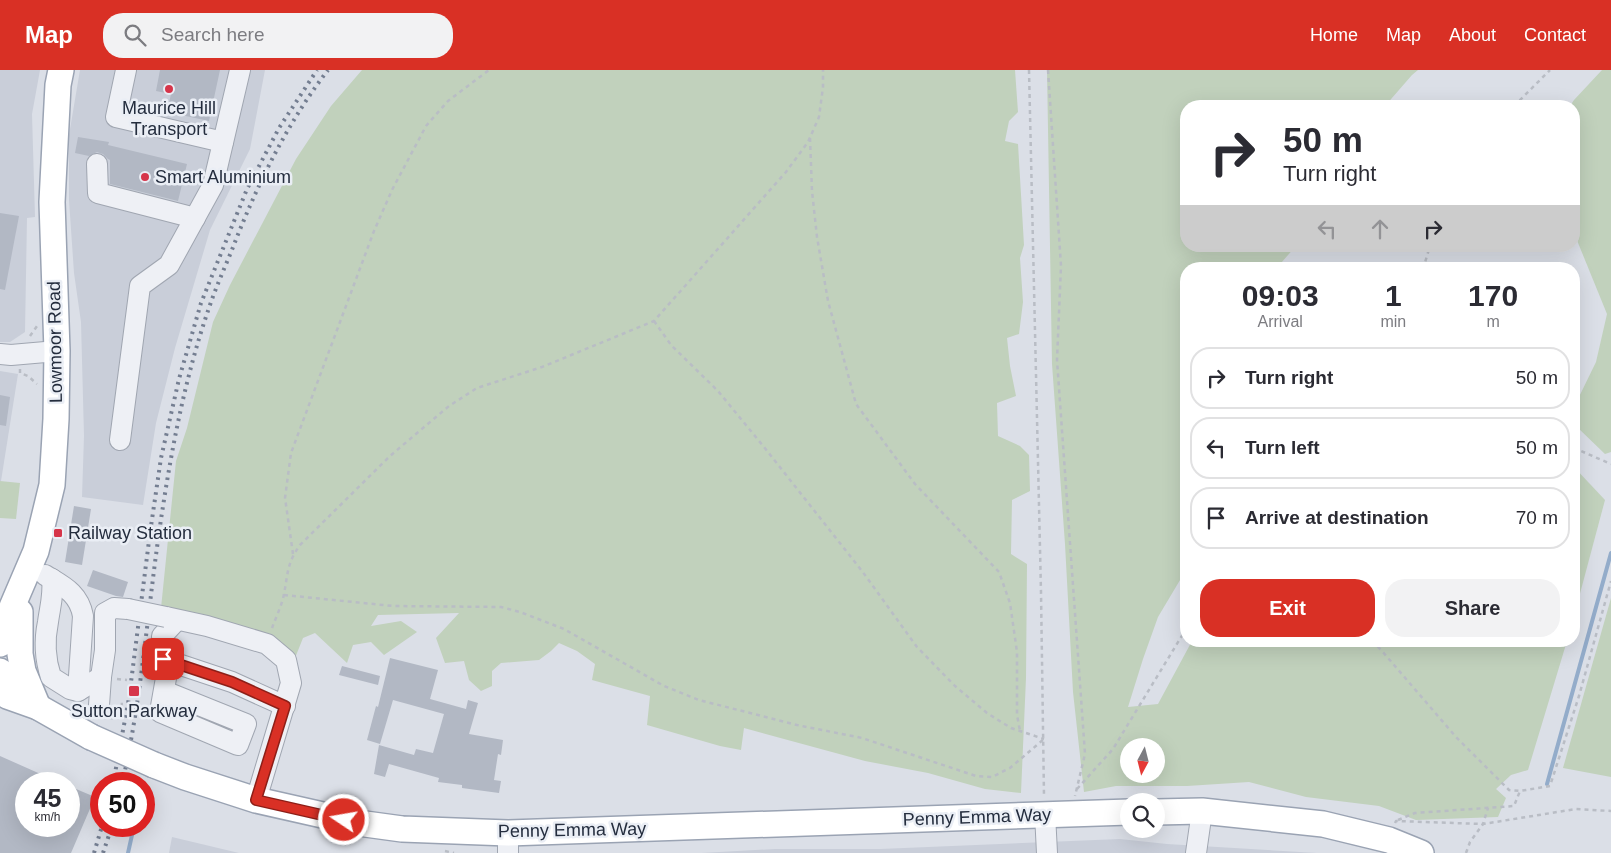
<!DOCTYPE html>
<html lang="en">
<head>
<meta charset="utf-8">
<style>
  body { margin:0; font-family:Helvetica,sans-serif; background:#f2f2f3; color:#2b2b33; height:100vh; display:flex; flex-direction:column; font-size:19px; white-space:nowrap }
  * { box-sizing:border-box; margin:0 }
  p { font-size:16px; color:#7c7c81 }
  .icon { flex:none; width:28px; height:28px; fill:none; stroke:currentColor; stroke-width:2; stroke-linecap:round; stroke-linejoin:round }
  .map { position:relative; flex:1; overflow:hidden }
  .drawer { position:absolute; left:1180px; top:192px; width:400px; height:385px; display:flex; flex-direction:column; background:#fff; border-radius:20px; box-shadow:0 5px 20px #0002 }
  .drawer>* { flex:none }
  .banner { position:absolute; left:1180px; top:30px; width:400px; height:152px; border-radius:20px; box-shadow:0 5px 20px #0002; background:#fff; color:#2b2b33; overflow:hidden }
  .needle { width:32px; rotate:187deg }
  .tools { position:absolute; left:1120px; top:668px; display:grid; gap:10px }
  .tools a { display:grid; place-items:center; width:45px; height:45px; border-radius:50%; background:#fff; box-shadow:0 5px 20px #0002; font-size:25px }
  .speed { position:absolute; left:15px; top:702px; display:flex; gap:10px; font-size:25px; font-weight:700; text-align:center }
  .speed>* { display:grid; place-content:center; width:65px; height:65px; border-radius:50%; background:#fff; box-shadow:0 5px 20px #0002; line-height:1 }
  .speed small { font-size:12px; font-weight:400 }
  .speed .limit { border:8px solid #d22; background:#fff; color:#111 }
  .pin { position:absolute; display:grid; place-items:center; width:42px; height:42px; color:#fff; margin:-21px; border-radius:10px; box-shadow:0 2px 8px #0006 }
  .me { position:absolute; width:55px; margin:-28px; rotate:282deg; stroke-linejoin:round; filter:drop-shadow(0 0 4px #0008) }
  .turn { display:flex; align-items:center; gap:18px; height:105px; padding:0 20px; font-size:22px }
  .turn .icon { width:65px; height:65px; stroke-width:2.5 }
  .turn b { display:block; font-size:35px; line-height:42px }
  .lanes { display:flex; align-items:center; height:48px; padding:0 20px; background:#0003; justify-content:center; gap:25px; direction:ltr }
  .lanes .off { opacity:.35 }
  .eta { display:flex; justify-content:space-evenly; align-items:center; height:85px; text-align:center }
  .eta b { font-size:30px; font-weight:600; line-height:35px }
  .action { display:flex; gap:10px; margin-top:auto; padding:10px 20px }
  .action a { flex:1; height:58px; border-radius:20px; background:#d93025; color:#fff; font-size:20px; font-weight:600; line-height:58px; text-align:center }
  .action a+a { background:#f2f2f3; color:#2b2b33 }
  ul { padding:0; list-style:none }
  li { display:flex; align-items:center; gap:15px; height:62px; margin:0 10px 8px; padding:0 10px; border:2px solid #e1e1e2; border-radius:20px }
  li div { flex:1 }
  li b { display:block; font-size:19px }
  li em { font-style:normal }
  header { display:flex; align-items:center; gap:30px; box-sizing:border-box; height:70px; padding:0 25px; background:#d93025; color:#fff }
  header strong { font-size:24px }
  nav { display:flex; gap:28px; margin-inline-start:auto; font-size:18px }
  .search { width:350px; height:45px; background:#f2f2f3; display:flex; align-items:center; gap:12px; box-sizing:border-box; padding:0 18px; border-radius:20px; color:#7c7c81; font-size:19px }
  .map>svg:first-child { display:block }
</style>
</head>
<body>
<header>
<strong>Map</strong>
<div class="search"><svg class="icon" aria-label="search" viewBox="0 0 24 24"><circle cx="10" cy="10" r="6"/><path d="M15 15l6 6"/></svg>Search here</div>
<nav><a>Home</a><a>Map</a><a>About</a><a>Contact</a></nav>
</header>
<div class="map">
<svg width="1611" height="783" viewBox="0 0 1611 783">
  <rect width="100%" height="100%" fill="#dbdfe7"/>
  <g fill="#c9ced9">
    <polygon points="0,0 40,0 32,44 35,147 27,148 25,262 10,272 0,272"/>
    <polygon points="80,0 265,0 250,79 210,160 175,278 156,353 143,435 82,427 84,366 81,252 74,203 69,130 69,65"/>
    <polygon points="0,301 18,304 1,411 0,411"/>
    <polygon points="172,767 239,783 169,783"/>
    <polygon points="1120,769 1167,774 1317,783 701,783 775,779 880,779"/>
  </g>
  <g fill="#c1d1bc" fill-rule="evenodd">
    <polygon points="362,0 1015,0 1018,42 1009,51 1005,71 1018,74 1024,175 1020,188 1023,232 1019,264 1007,268 1010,296 1016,326 997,333 998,366 1020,376 1029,385 1030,421 1012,430 1011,484 1027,494 1026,608 1021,723 985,719 928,703 865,691 744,658 741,680 720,676 647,655 650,626 592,610 595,594 577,581 559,573 551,581 539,590 501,593 492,601 492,616 481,621 469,610 464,591 445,593 436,568 459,543 378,545 371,556 401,551 417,562 384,585 371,572 353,575 347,593 315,563 303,568 291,598 264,580 160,548 176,391 187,358 213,252 230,215 296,89 331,36"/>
    <path d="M1047 0H1418L1412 5 1385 36H1186V176H1296L1281 193 1280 199H1186V500L1158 547 1143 589 1128 637 1158 634 1192 571H1567L1528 700 1511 705 1496 719 1506 728 1498 747 1416 750 1379 736 1306 727 1249 712 1187 716H1116L1084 722 1073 622 1065 474 1052 294ZM1156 676V704H1129V676Z"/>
    <polygon points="1602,0 1611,0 1611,382 1605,384 1577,357 1576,333 1596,292 1607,244 1574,163 1574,36 1570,36 1574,30"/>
    <polygon points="1574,397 1605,430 1574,546"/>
    <polygon points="0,411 20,413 16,449 0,448"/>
    <polygon points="1611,528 1611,707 1563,698"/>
  </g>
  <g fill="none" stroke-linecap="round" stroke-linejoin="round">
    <g stroke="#93acca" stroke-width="4">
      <polyline points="1547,714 1611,483"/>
      <polyline points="128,783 134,756"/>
    </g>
  </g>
  <g fill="#b2b8c4">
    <polygon points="160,0 220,0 209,51 167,42 171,24 156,21"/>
    <polygon points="78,67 109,72 108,75 187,94 178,131 110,114 110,90 108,89 103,84 97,82 89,86 75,83"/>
    <polygon points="0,143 19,146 5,220 0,219"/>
    <polygon points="0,325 10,327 6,356 0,355"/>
    <polygon points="74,436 91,439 82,495 65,492"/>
    <polygon points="93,500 128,512 123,527 116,526 87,516"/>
    <polygon points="390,588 438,600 430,629 466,639 468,630 478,633 469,664 503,670 501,685 498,684 494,710 501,711 499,723 462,718 462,715 438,712 439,708 389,694 385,707 374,704 379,675 414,685 416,679 433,683 444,644 393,630 380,674 367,670 376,636 378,637"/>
    <polygon points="342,596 380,606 378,615 339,605"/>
    <polygon points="0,686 63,714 26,714 26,756 69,756 69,716 95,727 71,783 0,783"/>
  </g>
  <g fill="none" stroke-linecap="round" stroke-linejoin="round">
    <g stroke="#a0a6b1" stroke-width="22">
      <g id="minor">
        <polyline points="126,0 116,47 223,72"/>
        <polyline points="97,94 98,123 195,148"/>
        <polyline points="0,284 11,285 57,281"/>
        <polyline points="120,370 140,216 169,195 213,115 240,0"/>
        <path d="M45 505C63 516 79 523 83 546L78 621"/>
        <path d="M52 509C54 524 50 537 48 552 44 571 45 589 51 607L70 619 78 621 101 607 105 580V543L114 538 128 539"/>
        <polyline points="166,547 207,556 267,574 286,590 291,613 256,730"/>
        <polyline points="177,550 162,566 163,589 232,612 285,636"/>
        <polyline points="164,621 246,654 238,675 160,642 169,591"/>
        <polyline points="99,635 101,607"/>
        <polyline points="1045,744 1047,783"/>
        <polyline points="508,783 508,763"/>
        <polyline points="1196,783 1202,741"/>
      </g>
    </g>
    <g stroke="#9aa3b3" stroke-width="28">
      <g id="major">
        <polyline points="20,542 20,584 23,601 38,637"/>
        <polyline points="0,574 6,564 12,537 36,481 52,415 56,349 57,281 52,132 58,15 61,0"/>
        <polyline points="0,601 14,612 29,628"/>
        <polyline points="0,621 7,626 38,637 91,667"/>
        <polyline points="154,695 185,707 256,730 358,753 402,759 508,763 1129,742"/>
        <polyline points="1156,742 1202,741 1323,754 1389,770 1421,783"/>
      </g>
    </g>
    <g stroke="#b9bdc5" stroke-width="2.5" stroke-dasharray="4 4" stroke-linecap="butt">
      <polyline points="1029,0 1041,522 1044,726"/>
      <polyline points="1048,0 1061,196 1057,290 1085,684 1075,726"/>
      <polyline points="1514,36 1550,0"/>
      <polyline points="810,68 812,121 817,167 828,231 856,334 915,414 999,502 1010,533 1017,582 1017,645 1020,661"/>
      <polyline points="1423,199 1430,176"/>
      <polyline points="654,251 671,275 718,321 764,377 862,501 917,577 955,616 987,643 1011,658 1044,669"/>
      <polyline points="30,266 37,256"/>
      <polyline points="20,299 20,303 28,306 37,314"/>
      <polyline points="1574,378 1611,394"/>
      <polyline points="293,484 285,428 291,383 374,161 392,120 426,56 448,31 489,0"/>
      <polyline points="284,525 393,536 501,537 520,542 564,559 664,616 699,630 797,655 862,668 976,706 992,707 1010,698 1044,669"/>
      <path d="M272 558C276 547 282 535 284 524 288 503 287 493 300 475L390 386 449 336 477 318 542 297 654 251 786 102 808 72 819 47 823 17V0"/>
      <polyline points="1372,571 1382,581 1456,667 1509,720 1520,721 1550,716 1579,626 1611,511"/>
      <polyline points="117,609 127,610"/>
      <polyline points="111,646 111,648 116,649 119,634 123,634"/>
      <polyline points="1077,719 1113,679 1186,559"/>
      <polyline points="1398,750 1415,743 1514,736 1520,721"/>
      <polyline points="1395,753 1396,751 1483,754 1576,739 1611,741"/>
      <polyline points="445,781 454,783"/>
      <polyline points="1466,783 1470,772 1483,754 1488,738"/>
    </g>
    <use href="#minor" stroke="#eef0f5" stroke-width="20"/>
    <use href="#major" stroke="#fff" stroke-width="25"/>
    <g stroke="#747e91" stroke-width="4" stroke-dasharray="2.5 5" stroke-linecap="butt">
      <polyline points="113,714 129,628 150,463 161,388 179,309 201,233 247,119 279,58 317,0"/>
      <path d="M122 714C141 632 147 547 159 463 170 387 184 309 210 235 217 214 227 193 235 172 259 111 288 52 328 0"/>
      <polyline points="94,783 102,756"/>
      <polyline points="103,783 112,756"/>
    </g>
    <g stroke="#a0a6b1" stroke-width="22" stroke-linecap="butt">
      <polyline id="minor-bridge" points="128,539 166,547"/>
    </g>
    <g stroke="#9aa3b3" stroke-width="28" stroke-linecap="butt">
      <polyline id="major-bridge" points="91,667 154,695"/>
    </g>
    <use href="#minor-bridge" stroke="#eef0f5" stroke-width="20"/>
    <use href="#major-bridge" stroke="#fff" stroke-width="25"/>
  </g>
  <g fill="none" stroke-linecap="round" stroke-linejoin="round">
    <g stroke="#8d1f18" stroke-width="12">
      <polyline id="route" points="163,589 232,612 285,636 256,730 344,750"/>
    </g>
    <use href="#route" stroke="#d93025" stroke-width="9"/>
  </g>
  <g fill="#d6354a" stroke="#eaeef5" stroke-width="2">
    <circle cx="169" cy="19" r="5"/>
    <circle cx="145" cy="107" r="5"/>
    <rect x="53" y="458" width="10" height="10" rx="2.5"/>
    <rect x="128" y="615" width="12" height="12" rx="2.5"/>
  </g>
  <g text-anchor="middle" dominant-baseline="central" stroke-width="5" stroke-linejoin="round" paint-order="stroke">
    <g font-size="18" fill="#242d3e" stroke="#eaeef5">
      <text x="169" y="38">Maurice Hill<tspan x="169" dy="21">Transport</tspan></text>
      <text x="155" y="107" text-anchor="start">Smart Aluminium</text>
      <text x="68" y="463" text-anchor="start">Railway Station</text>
      <text x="134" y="641">Sutton Parkway</text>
    </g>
    <g font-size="18" fill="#242d3e" stroke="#eaeef5">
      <text transform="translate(55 272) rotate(-91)">Lowmoor Road</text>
      <text transform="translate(977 747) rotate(-2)">Penny Emma Way</text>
      <text transform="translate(572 760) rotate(-1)">Penny Emma Way</text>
    </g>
  </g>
</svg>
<div class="tools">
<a><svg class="needle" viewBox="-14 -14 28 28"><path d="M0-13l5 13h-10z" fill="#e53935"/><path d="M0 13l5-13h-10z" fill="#7c7c81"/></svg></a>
<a><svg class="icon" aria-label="search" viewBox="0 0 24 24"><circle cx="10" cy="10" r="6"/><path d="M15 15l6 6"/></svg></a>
</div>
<div class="speed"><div>45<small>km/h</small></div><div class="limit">50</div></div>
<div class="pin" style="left:163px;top:589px;background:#d93025"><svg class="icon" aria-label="arrive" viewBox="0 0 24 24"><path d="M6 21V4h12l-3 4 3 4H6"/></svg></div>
<svg class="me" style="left:344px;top:750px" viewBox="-20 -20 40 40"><circle r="17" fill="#d93025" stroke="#fff" stroke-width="3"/><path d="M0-11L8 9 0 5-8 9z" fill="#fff"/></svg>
<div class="banner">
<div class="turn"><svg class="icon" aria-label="right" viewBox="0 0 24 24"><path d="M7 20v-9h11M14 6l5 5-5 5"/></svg><div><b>50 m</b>Turn right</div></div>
<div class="lanes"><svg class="icon off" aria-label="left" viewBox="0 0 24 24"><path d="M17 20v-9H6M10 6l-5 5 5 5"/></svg><svg class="icon off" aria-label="ahead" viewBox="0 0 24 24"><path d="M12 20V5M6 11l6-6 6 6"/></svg><svg class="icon" aria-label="right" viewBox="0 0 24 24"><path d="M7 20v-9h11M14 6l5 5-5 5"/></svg></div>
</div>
<section class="drawer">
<div class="eta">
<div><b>09:03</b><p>Arrival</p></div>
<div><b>1</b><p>min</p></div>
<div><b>170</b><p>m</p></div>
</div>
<ul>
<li><svg class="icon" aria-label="right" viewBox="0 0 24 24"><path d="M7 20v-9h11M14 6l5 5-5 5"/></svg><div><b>Turn right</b></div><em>50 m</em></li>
<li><svg class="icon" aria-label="left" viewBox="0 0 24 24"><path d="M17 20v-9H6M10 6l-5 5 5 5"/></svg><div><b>Turn left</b></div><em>50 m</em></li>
<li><svg class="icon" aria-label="arrive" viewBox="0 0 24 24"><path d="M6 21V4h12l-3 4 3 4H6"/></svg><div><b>Arrive at destination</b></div><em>70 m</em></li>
</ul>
<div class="action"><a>Exit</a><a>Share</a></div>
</section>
</div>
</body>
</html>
